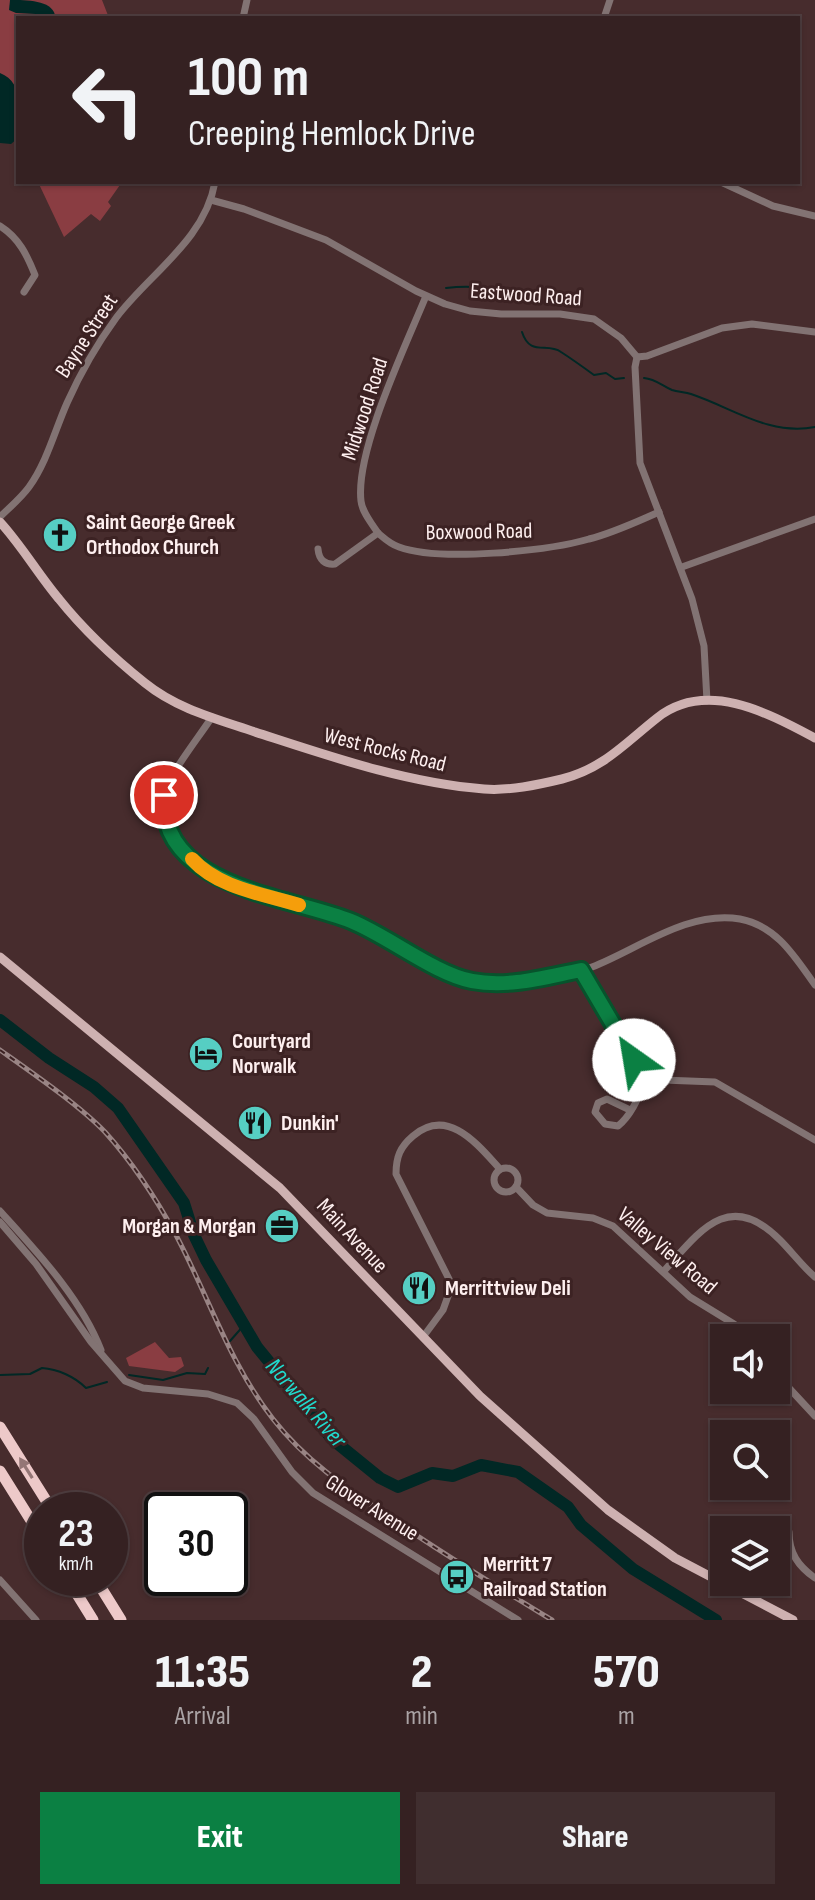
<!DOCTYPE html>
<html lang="en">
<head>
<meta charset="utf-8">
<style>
  body { margin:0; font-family:"Sofia Sans Condensed",sans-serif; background:#402e2f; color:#f1f3f6; height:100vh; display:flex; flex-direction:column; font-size:30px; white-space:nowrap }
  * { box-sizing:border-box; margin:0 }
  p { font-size:26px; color:#aaa3a5 }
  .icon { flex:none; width:44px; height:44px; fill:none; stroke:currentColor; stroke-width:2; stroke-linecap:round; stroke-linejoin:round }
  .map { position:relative; height:1620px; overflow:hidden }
  .drawer { display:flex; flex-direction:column; background:#352122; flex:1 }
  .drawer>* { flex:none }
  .banner { position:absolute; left:16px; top:16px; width:784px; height:168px; border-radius:0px; box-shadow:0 2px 6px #0004,0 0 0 2px #4f3e40; background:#352122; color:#f1f3f6; overflow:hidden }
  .controls { position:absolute; left:710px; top:1324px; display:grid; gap:16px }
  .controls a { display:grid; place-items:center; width:80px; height:80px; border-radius:0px; background:#352122; box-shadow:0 2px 6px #0004,0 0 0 2px #4f3e40; font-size:40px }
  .speed { position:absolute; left:24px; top:1492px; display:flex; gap:16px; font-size:40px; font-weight:700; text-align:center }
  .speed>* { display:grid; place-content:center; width:104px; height:104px; border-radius:50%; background:#352122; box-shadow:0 2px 6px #0004,0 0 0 2px #4f3e40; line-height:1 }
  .speed small { font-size:20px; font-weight:400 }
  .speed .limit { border:4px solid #111; border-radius:12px; background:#fff; color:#111 }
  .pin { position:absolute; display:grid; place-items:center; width:68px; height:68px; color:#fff; margin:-34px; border:4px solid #fff; border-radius:50%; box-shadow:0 2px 8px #0007 }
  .me { position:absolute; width:88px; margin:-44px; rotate:328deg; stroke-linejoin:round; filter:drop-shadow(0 0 6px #0008) }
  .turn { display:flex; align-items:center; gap:28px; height:168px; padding:0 40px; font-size:36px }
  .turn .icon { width:104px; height:104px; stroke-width:2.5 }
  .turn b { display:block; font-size:56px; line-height:68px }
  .eta { display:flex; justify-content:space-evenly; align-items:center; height:136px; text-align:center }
  .eta b { font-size:48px; font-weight:800; line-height:56px }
  .button { display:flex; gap:16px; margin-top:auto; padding:16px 40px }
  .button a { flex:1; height:92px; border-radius:0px; background:#0b8043; color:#fff; font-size:32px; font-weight:800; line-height:92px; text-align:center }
  .button a+a { background:#402e2f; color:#f1f3f6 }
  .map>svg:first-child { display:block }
</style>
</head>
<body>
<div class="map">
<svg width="815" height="1620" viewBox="0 0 815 1620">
  <rect width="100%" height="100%" fill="#472c2d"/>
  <g fill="#8a3d42">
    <polygon points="0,0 102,0 109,18 18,18 18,142 0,105"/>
    <polygon points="38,182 122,182 108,202 111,206 100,221 91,214 64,237"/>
    <polygon points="155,1342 169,1358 181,1357 184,1366 175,1372 129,1366 126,1358"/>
  </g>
  <g fill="#012825">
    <path d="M10 0C27 0 51 0 55 15L16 13 9 10Z"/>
    <path d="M0 73C26 83 18 115 18 138L11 144 0 143Z"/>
  </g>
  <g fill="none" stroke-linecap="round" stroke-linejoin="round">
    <g stroke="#012825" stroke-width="2">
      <path d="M446 288C470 285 499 286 519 303"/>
      <path d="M522 332C530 357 547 342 561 352 572 359 583 367 594 375L606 373 615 379 624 378"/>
      <path d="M644 378C656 379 662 386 672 390 678 392 685 392 691 394 733 408 769 436 815 427"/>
      <polyline points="230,1341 245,1324"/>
      <path d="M0 1375 30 1374 42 1368C58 1369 75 1377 86 1388L107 1382"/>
      <polyline points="129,1375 163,1380 187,1373 205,1374 208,1368"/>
    </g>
    <polyline stroke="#012825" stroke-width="12" points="0,1020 49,1058 94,1087 118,1108 184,1203 194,1235 206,1260 257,1347 332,1439 380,1478 398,1487 432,1473 453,1476 481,1465 518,1472 568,1507 581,1525 633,1569 716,1620"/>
    <g stroke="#827373" stroke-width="7">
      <polyline points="243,18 247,0"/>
      <polyline points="604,18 610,0"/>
      <polyline points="721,182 773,206 815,216"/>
      <polyline points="211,200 244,209 326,240 416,291 445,304 470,311 501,314 560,314 594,319 621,338 637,357"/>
      <path d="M0 226C19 238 27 255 35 275L24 292"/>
      <polyline points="637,357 635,367 640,463 692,599 704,646 707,701"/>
      <polyline points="637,357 647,356 722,328 752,324 815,332"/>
      <path d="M0 517C10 507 21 498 29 487 47 462 55 430 67 403 80 374 97 344 116 318 149 274 205 240 215 182"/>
      <path d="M378 533C372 524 362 512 361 501 355 451 406 345 426 296"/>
      <path d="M318 549C319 560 325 565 335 564L378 533C385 539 390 544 399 547 439 562 547 551 589 539 613 533 636 522 659 512"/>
      <polyline points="682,567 815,519"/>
      <path d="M212 717C199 737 170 773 164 794 161 806 165 819 170 830 201 898 292 896 353 922 400 942 444 983 497 984 523 985 567 977 592 967 638 949 688 910 740 919 777 926 795 957 815 985"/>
      <polyline points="581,970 619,1037 648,1075 663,1080 715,1082 815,1140"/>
      <path d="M630 1110 607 1099 598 1103 595 1112 605 1124 618 1126C633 1114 640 1093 648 1075"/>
      <circle cx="506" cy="1180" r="12"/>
      <polyline points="516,1187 533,1205 547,1213 593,1218 613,1226 690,1297 734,1324 747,1338"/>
      <path d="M0 1211C37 1252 81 1298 101 1350"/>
      <polyline points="0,1222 36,1264 91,1342 125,1381 143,1388 208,1394 237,1403 254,1419 292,1472 313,1493 518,1620"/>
      <path d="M664 1271C699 1232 729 1188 780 1240 792 1252 802 1266 815 1277"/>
      <path d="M423 1337 443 1310 452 1285 396 1174C396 1157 400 1147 413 1136 448 1106 478 1145 500 1169"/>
      <polyline points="776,1374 815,1416"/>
      <path d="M789 1532C789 1553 798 1566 815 1578"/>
      <polyline points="0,1580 36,1620"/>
    </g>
    <g stroke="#ceb1b1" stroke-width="9">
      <path d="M0 522C22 546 38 574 59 599 83 629 115 659 145 683 177 709 217 719 255 732 329 756 406 783 484 789 509 791 537 785 562 779 604 768 624 744 657 718 706 679 768 713 815 738"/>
      <polyline points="0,957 280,1188 480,1396 608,1510 675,1558 793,1620"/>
    </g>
    <g stroke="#edc9c9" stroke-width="11">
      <polyline points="0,1427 52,1510"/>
      <polyline points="0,1471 42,1538"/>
      <polyline points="67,1578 93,1620"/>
      <polyline points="95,1578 121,1620"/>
    </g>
    <g stroke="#998484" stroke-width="5">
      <path id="rail" d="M0 1050C31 1072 79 1105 105 1132 133 1163 157 1200 177 1237 209 1298 230 1364 273 1419 305 1460 345 1487 388 1516 441 1553 496 1586 552 1620"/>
    </g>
    <use href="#rail" stroke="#3c2223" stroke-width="2" stroke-dasharray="6" stroke-linecap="butt"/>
  </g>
  <defs><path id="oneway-solid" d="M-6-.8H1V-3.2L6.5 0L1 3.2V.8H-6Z" transform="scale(2)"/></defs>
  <use fill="#947676" href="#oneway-solid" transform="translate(26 1468) rotate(-122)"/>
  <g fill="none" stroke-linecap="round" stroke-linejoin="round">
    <g stroke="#07532c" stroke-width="20">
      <path id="route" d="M164 795C158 888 289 896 351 921 388 936 435 974 472 981 509 988 545 977 581 970L634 1060"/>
    </g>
    <use href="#route" stroke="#0b8043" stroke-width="14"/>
    <path stroke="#f59e0b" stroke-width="14" d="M192 859C218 888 263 894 299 905"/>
  </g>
  <defs>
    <g id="church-disc" transform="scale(1.8)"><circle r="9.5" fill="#56cec3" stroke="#3c2223"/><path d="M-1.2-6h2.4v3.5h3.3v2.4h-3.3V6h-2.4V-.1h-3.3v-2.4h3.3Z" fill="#111"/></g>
    <g id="hotel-disc" transform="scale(1.8)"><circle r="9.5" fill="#56cec3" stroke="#3c2223"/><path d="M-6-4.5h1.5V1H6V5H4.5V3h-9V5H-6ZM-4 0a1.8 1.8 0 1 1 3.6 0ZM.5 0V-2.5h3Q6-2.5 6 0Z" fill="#111"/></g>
    <g id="restaurant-disc" transform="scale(1.8)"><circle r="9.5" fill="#56cec3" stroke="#3c2223"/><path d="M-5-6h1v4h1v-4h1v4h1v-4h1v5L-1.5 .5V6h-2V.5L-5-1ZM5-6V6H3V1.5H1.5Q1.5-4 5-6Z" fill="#111"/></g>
    <g id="office-disc" transform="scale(1.8)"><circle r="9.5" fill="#56cec3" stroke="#3c2223"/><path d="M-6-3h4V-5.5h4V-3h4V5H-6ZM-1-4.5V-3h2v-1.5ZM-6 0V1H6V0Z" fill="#111"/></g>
    <g id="bus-disc" transform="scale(1.8)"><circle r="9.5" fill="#56cec3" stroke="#3c2223"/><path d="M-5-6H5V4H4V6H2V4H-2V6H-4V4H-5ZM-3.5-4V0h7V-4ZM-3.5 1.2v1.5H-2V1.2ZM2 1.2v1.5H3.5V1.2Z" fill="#111"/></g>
  </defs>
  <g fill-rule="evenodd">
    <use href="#church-disc" x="60" y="535"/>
    <use href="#hotel-disc" x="206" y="1054"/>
    <use href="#restaurant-disc" x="255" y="1123"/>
    <use href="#office-disc" x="282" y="1226"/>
    <use href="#restaurant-disc" x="419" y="1288"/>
    <use href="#bus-disc" x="457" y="1577"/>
  </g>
  <g text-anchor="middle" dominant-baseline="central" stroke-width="6" stroke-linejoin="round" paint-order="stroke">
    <g font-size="22" fill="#feefef" stroke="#3c2223">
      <text transform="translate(526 295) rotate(4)">Eastwood Road</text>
      <text transform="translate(87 336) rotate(-57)">Bayne Street</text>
      <text transform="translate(365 409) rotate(-72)">Midwood Road</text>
      <text transform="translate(479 532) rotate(-1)">Boxwood Road</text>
      <text transform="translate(385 750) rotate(14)">West Rocks Road</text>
      <text transform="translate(352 1236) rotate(47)">Main Avenue</text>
      <text transform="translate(667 1251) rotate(40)">Valley View Road</text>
      <text transform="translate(372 1508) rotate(32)">Glover Avenue</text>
    </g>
    <g font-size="22" font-weight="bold" fill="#feefef" stroke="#3c2223" text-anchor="start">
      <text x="86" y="522">Saint George Greek<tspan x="86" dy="25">Orthodox Church</tspan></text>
      <text x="232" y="1041">Courtyard<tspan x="232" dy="25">Norwalk</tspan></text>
      <text x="281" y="1123">Dunkin'</text>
      <text x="256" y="1226" text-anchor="end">Morgan &amp; Morgan</text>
      <text x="445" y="1288">Merrittview Deli</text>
      <text x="483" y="1564">Merritt 7<tspan x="483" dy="25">Railroad Station</tspan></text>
    </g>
    <g font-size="24" font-style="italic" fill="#20dacd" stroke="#3c2223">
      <text transform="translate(306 1403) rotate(49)">Norwalk River</text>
    </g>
  </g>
</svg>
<div class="controls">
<a><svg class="icon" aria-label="sound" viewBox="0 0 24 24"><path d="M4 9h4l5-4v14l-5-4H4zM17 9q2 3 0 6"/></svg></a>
<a><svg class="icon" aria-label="search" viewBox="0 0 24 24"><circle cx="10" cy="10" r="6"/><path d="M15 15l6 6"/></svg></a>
<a><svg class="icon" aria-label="layers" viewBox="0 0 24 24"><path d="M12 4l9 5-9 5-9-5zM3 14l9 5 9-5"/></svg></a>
</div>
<div class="speed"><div>23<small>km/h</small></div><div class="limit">30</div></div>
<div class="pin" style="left:164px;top:795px;background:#d93025"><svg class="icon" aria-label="arrive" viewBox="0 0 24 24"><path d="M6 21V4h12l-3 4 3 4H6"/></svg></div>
<svg class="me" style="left:634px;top:1060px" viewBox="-20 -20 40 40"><circle r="19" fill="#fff"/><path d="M0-13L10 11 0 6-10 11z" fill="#0b8043"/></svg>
<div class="banner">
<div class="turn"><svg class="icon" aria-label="left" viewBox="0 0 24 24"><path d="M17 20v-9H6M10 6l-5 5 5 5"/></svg><div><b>100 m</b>Creeping Hemlock Drive</div></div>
</div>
</div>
<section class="drawer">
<div class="eta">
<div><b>11:35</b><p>Arrival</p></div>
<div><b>2</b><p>min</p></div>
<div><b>570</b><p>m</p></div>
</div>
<div class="button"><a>Exit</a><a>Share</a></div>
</section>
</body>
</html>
